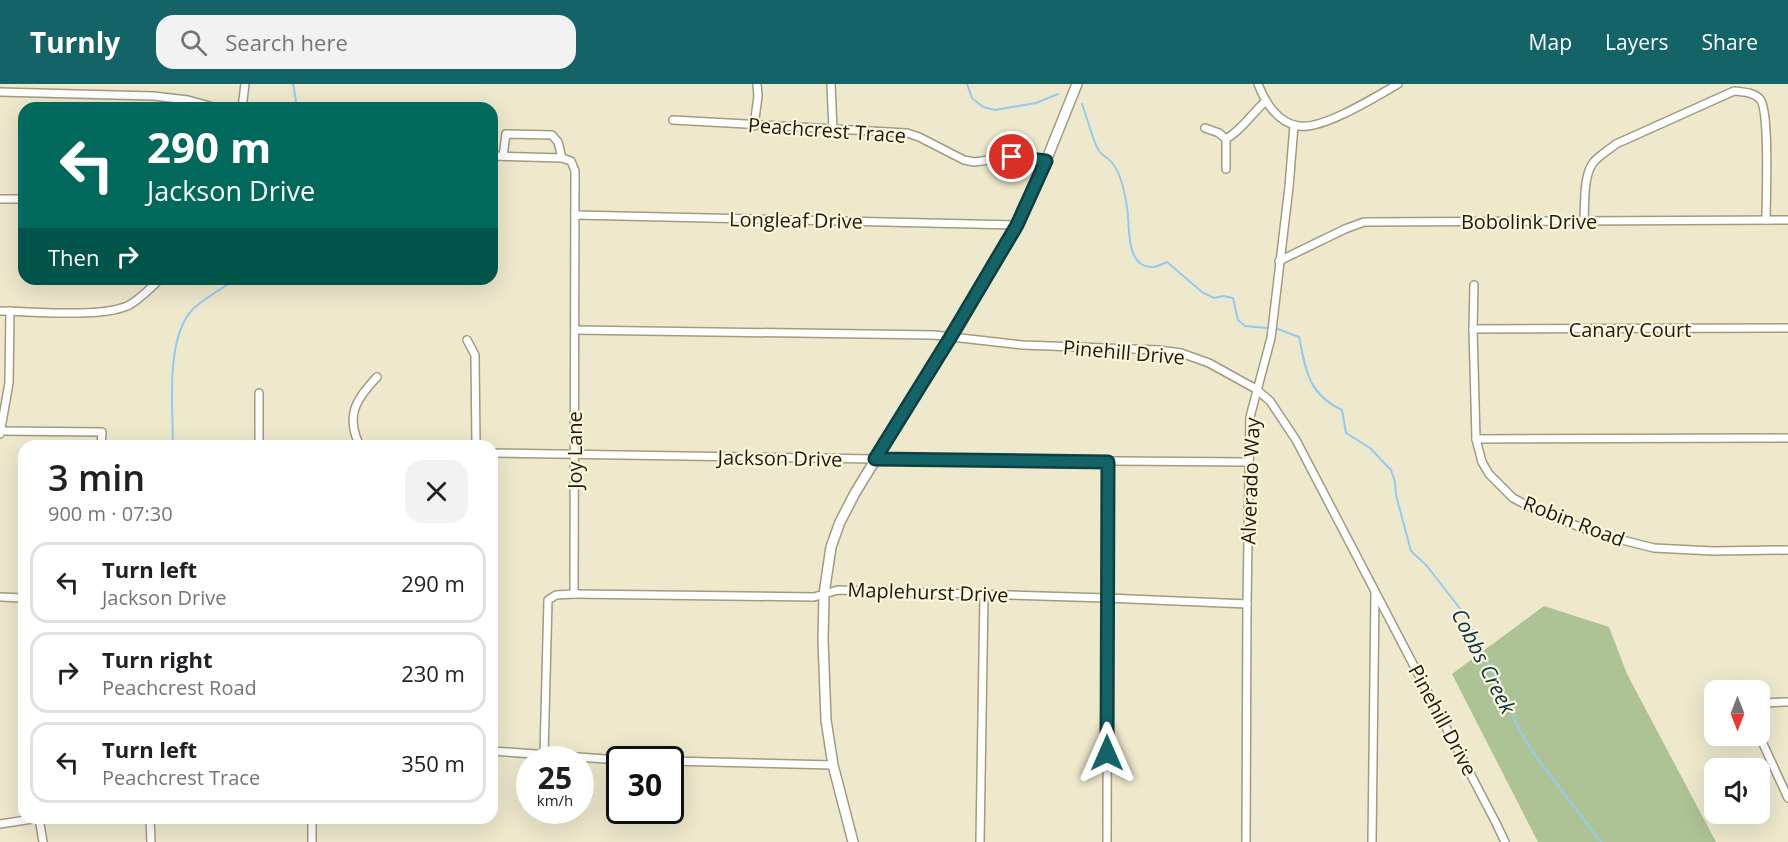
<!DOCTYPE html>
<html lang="en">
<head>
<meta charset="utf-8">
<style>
  body { margin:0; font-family:"Open Sans",sans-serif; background:#f2f2f2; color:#202124; height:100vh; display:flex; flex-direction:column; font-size:22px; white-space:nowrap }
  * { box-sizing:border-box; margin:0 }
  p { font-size:20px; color:#757577 }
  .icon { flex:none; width:33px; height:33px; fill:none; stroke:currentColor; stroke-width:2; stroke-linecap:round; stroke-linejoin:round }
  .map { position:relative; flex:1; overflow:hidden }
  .details { position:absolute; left:18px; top:356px; width:480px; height:384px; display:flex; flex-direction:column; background:#fff; border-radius:18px; box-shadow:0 6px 24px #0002 }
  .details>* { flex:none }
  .top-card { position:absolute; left:18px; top:18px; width:480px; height:183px; border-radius:18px; box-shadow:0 6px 24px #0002; background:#00695c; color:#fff; overflow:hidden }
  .needle { width:39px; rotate:180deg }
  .controls { position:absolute; left:1704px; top:596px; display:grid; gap:12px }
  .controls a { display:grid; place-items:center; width:66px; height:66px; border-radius:12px; background:#fff; box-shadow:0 6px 24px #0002; font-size:30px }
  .speed { position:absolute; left:516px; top:662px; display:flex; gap:12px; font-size:30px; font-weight:700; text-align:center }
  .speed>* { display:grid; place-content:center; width:78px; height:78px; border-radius:50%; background:#fff; box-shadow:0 6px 24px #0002; line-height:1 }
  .speed small { font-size:15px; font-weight:400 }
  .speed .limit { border:3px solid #111; border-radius:9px; background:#fff; color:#111 }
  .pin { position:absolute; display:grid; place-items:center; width:51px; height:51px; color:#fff; margin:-26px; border:3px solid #fff; border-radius:50%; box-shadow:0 2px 6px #0007 }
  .me { position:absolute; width:66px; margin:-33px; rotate:0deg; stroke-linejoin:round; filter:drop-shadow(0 0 4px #0008) }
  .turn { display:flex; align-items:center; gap:21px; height:126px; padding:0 30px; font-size:27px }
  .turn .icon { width:78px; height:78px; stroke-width:2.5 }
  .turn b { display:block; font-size:42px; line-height:51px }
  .then { display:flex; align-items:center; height:57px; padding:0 30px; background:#0003; gap:12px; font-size:22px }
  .round { display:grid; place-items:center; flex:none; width:63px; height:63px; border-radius:18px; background:#f2f2f2 }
  .headline { display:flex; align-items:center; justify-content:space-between; height:102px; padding:0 30px }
  h1 { font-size:36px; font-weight:600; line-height:45px }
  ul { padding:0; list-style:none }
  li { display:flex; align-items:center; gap:18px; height:81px; margin:0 12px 9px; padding:0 18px; border:3px solid #e0e0e0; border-radius:18px }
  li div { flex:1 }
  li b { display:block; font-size:22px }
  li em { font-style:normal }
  header { display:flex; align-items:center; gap:36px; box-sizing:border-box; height:84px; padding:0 30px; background:#136367; color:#fff }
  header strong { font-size:28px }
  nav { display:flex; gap:33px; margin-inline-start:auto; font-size:21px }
  .search { width:420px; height:54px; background:#f2f2f2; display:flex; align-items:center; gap:15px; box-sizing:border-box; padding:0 21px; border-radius:18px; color:#757577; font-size:22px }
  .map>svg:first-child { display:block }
</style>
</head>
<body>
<header>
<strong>Turnly</strong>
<div class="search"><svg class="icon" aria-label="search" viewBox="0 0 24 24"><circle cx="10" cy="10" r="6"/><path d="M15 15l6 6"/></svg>Search here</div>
<nav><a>Map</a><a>Layers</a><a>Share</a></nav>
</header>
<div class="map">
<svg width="1788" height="758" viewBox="0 0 1788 758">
  <rect width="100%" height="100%" fill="#eee8cc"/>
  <polygon fill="#adc295" points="1544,522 1609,543 1627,590 1716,758 1538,758 1452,590"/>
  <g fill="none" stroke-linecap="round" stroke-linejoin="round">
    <g stroke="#95caf0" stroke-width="2">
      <polyline points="967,0 972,14 983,23 995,26 1036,19 1058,10"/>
      <path d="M1082 20C1086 30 1094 60 1099 67 1103 72 1110 75 1113 80 1121 90 1125 110 1127 123 1130 139 1126 169 1141 180 1150 186 1159 182 1167 178L1202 208 1214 214 1223 212 1233 214 1238 236 1245 242 1278 245 1299 253C1306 287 1308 310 1342 326L1346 349 1370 364 1391 386 1395 398 1396 411 1411 467 1427 482 1465 531 1520 647 1534 670 1601 758"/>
      <polyline points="291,24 296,17 293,0"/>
      <path d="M173 362C173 324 165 256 192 226 198 219 228 200 237 195"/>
    </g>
    <g stroke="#a19b81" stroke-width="10">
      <g id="minor">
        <polyline points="831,0 833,46"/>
        <path d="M1258 0C1265 18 1278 39 1299 42 1323 46 1377 12 1398 0"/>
        <polyline points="0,8 153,12 188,16 217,24"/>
        <polyline points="242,24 245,0"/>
        <polyline points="673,36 907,49 919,53 964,76 974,78 1012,73 1046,77"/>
        <polyline points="754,42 758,12 757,0"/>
        <path d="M1205 44 1219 49 1226 55C1242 46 1252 29 1266 17"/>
        <polyline points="1226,55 1226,85"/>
        <polyline points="492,72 562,74 571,77 575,87 574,510 556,511 548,516 544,670"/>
        <polyline points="503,72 506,50 552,51 558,58 562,74"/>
        <polyline points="0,115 24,115"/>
        <polyline points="575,131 1017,141"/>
        <path d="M1584 137C1585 121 1583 92 1593 79 1599 71 1609 66 1616 60L1734 7C1743 8 1753 8 1760 15 1770 27 1766 115 1766 136"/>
        <polyline points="1279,177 1345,145 1364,138 1788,136"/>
        <polyline points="1474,201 1473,245 1476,355 1482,378 1489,390 1513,414 1536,426 1598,450 1654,464 1713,467 1788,466"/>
        <path d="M0 227C32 227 106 235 131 220 142 213 151 204 160 195"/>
        <polyline points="1473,245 1788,244"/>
        <polyline points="575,246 934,251 1022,261 1159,266 1181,269 1209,279 1256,305 1270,317 1296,356 1496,739 1505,758"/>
        <polyline points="467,256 475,271 476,362"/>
        <polyline points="259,309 259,362"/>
        <polyline points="1,347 102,348 101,362"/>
        <polyline points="0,350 9,299 10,227"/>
        <polyline points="1476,355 1788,354"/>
        <path d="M360 362C345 332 356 315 377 293"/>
        <polyline points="492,369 875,375 1248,378"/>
        <polyline points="574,510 814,513 838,506 1107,514 1247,520"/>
        <polyline points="0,513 24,514"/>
        <polyline points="1760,619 1788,618"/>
        <polyline points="1710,620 1714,620"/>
        <polyline points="1759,651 1788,714"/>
        <polyline points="492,667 620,676"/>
        <polyline points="670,677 833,681"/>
        <polyline points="39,734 43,758"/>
        <polyline points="150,734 151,758"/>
        <polyline points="0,740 39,734"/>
        <polyline points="312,758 312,734"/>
        <polyline points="980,758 984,510"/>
        <polyline points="1107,758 1108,378"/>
        <polyline points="1246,758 1247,520 1250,333 1271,254 1289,103 1294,41"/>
        <polyline points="1372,758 1375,509"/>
      </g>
    </g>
    <g stroke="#a19b81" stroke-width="12">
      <polyline id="tertiary" points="853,758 833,681 826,636 823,556 824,510 831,463 840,438 855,409 950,254 1017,141 1046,77 1077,0"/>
    </g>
    <use href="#minor" stroke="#fff" stroke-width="7"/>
    <use href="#tertiary" stroke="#fff" stroke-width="9"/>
  </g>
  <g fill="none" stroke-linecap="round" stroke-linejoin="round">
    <g stroke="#0c4043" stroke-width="15">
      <polyline id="route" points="1012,73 1046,77 1017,141 950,254 875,375 1108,378 1107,669"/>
    </g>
    <use href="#route" stroke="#136367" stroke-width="10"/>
  </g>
  <g text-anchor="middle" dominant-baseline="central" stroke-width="4.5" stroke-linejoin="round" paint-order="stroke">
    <g font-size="20" fill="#1d1b11" stroke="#fbf5d9">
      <text transform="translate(827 46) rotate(4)">Peachcrest Trace</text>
      <text transform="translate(796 136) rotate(1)">Longleaf Drive</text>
      <text x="1529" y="137">Bobolink Drive</text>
      <text x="1630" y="245">Canary Court</text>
      <text transform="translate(1124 268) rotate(5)">Pinehill Drive</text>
      <text transform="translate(574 366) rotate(-90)">Joy Lane</text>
      <text transform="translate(780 374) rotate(1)">Jackson Drive</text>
      <text transform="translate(1250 397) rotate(-88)">Alverado Way</text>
      <text transform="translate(1574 437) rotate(21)">Robin Road</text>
      <text transform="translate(928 508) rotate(2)">Maplehurst Drive</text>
      <text transform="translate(1443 636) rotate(62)">Pinehill Drive</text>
    </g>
    <g font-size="21" font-style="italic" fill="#08344d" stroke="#fbf5d9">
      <text transform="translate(1484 577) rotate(63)">Cobbs Creek</text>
    </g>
  </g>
</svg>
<div class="controls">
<a><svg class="needle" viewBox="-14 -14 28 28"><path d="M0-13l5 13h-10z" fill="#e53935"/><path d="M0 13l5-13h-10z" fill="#757577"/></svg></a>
<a><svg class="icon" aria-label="sound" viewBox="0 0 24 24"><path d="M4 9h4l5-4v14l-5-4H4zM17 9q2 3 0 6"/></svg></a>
</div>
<div class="speed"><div>25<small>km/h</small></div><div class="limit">30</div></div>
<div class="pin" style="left:1012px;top:73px;background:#d93025"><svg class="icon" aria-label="arrive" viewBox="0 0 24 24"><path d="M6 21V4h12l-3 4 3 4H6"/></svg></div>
<svg class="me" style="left:1107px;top:669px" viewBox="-20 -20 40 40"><path d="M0-17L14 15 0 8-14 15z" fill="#136367" stroke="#fff" stroke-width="4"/></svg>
<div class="top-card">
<div class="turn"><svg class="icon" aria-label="left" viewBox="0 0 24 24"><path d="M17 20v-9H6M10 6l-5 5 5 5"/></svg><div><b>290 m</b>Jackson Drive</div></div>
<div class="then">Then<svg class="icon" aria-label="right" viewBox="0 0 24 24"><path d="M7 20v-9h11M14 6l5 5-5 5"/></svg></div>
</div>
<section class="details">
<div class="headline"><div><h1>3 min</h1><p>900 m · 07:30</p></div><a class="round"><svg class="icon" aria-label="close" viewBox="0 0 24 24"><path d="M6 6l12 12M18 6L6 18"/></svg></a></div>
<ul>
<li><svg class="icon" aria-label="left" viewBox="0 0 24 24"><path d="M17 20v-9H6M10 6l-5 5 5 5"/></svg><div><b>Turn left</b><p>Jackson Drive</p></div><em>290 m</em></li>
<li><svg class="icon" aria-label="right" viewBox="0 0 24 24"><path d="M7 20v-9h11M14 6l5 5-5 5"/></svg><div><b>Turn right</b><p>Peachcrest Road</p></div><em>230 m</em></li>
<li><svg class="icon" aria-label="left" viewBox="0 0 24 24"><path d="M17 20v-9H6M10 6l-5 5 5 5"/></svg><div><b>Turn left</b><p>Peachcrest Trace</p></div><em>350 m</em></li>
</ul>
</section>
</div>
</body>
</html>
